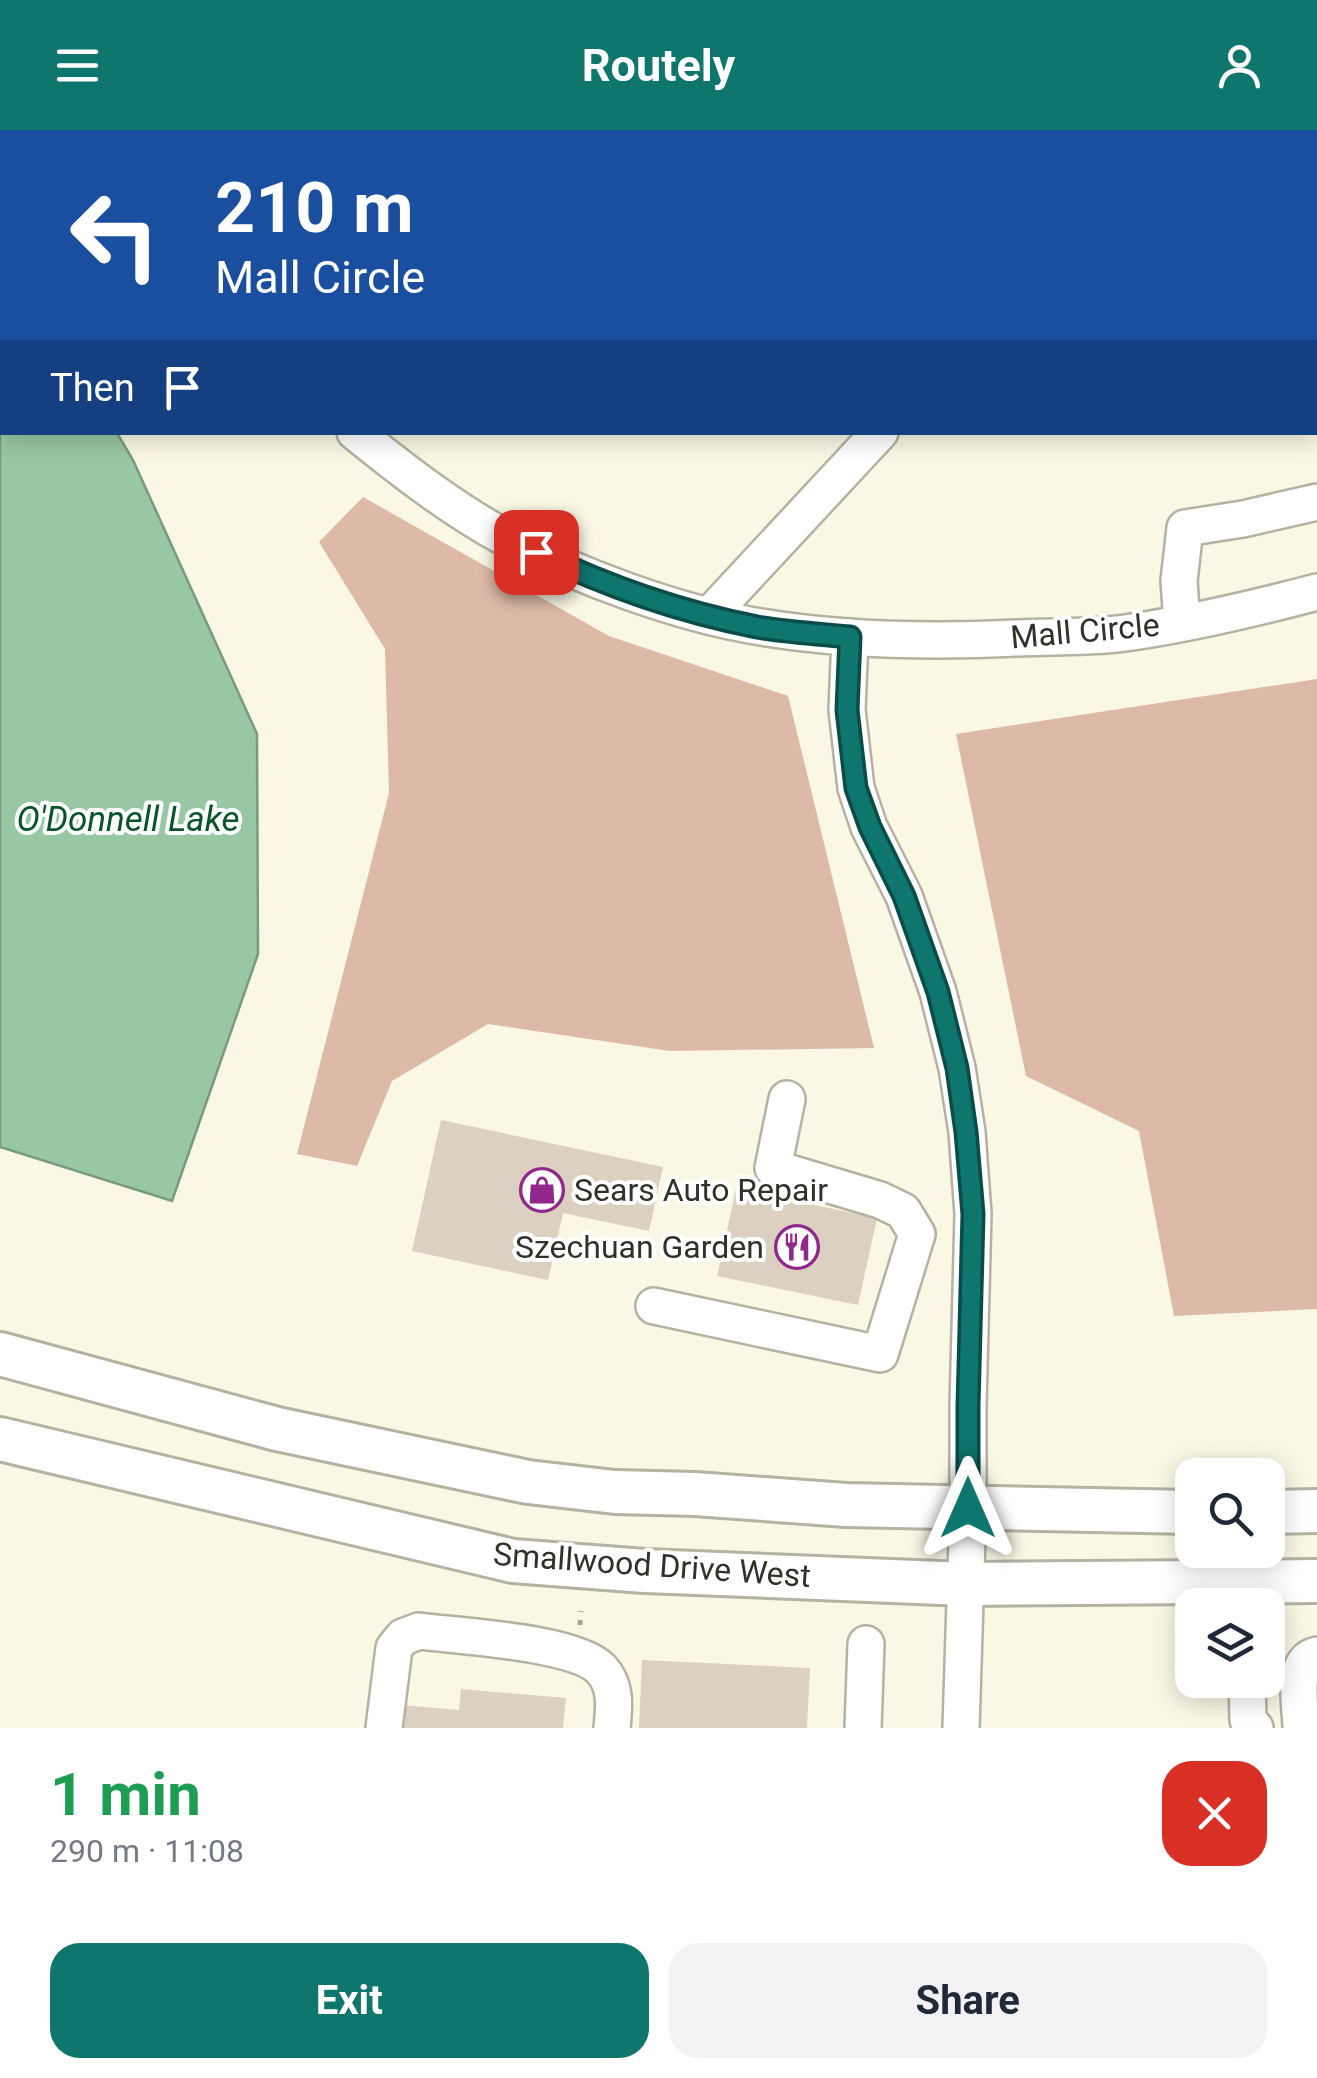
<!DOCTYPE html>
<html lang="en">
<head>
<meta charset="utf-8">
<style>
  body { margin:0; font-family:Roboto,sans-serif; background:#f2f2f3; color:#1f2937; height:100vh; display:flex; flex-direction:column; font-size:38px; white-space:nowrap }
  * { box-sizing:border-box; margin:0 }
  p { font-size:32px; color:#747a83 }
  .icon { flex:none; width:55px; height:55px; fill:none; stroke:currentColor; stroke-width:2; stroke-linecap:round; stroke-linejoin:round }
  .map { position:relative; height:1598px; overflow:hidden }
  .panel { display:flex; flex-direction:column; background:#fff; flex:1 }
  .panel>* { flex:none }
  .hud { position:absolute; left:0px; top:0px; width:1318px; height:305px; box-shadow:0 5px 25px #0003; background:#1a4fa0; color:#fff; overflow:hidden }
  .controls { position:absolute; left:1175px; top:1328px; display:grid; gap:20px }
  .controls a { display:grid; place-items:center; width:110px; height:110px; border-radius:20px; background:#fff; box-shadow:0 5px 25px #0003; font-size:50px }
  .pin { position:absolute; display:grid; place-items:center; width:85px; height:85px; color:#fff; margin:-42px; border-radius:20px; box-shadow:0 5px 15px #0006 }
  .me { position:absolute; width:110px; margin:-55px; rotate:0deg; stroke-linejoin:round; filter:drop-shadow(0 0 8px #0008) }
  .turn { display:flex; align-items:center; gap:35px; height:210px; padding:0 50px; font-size:45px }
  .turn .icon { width:130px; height:130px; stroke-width:2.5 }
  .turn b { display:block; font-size:70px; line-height:85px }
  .then { display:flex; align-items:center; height:95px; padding:0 50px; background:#0003; gap:20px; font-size:38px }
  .round { display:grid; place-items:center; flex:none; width:105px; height:105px; border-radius:30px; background:#f2f2f3 }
  .headline { display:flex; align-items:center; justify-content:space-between; height:170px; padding:0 50px }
  h1 { font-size:60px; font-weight:700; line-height:75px; color:#1e9e55 }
  .button { display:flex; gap:20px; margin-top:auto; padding:20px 50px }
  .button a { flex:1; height:115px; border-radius:30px; background:#0f766e; color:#fff; font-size:40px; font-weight:700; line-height:115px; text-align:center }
  .button a+a { background:#f2f2f3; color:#1f2937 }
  header { display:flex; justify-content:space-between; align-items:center; height:130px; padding:0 50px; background:#0f766e; color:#fff; font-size:45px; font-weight:700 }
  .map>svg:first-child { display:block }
</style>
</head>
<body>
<header><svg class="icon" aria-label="menu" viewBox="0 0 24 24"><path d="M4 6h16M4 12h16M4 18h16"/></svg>Routely<svg class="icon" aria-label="person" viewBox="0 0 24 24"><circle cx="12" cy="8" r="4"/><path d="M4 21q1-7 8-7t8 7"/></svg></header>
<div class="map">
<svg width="1317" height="1598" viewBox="0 0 1317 1598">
  <rect width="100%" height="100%" fill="#faf7e5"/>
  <g fill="#ddbaa8">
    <polygon points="363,367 609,506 788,566 874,918 670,921 488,894 392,951 357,1036 297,1024 389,663 385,519 319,412"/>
    <polygon points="1317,549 1317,1179 1174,1186 1139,1001 1026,946 956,604"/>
  </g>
  <polygon fill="#98c7a3" stroke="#799a7e" stroke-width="2.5" points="0,100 2,104 2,302 117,303 133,330 257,604 258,824 172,1071 0,1017"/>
  <g fill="#dcd0c1">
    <polygon points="441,990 663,1037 649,1101 563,1083 548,1150 412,1121"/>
    <polygon points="736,1059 877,1088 858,1175 717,1146"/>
    <polygon points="642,1530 810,1538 807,1598 639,1598"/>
    <polygon points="461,1559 566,1568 563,1598 398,1598 400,1575 459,1580"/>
  </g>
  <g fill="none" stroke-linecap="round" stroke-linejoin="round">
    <g stroke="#b5b2a1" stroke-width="40">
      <g id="minor">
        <polyline points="140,0 141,2"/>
        <polyline points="977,0 977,2"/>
        <polyline points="423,2 425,0"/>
        <polyline points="570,2 576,0"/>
        <polyline points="1315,195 1317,195"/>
        <path d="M355 302C402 340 451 378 504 407 577 446 679 484 761 497 846 511 932 512 1018 508 1056 506 1095 508 1132 502 1194 493 1256 478 1317 462"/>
        <polyline points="709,486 880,302"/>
        <polyline points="1182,493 1179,451 1185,398 1243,389 1317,372"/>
        <polyline points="850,507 847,580 856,658 869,697 904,766 938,862 957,938 967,1002 973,1084 968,1276 968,1377 961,1598"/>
        <polyline points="654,1176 880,1224 917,1104 903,1081 880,1070 773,1038 787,969"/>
        <polyline points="1247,1550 1248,1590 1255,1598"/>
        <path d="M384 1598 394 1518 403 1507 419 1501C459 1506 575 1512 601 1539 617 1556 614 1577 612 1598"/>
        <polyline points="863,1598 866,1514"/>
        <path d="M1301 1598C1301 1576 1290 1531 1317 1525"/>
      </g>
    </g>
    <g stroke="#b5b2a1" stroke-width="48">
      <g id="major">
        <polyline points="0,1224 277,1299 528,1352 615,1362 695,1364 846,1375 1192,1382"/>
        <polyline points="0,1309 513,1431 645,1441 966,1454 1317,1451"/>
        <polyline points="1268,1382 1317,1381"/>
      </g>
    </g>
    <g stroke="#a3a194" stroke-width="5" stroke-dasharray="5 8" stroke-linecap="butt">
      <polyline points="1315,238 1317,238"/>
      <polyline points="1315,260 1317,260"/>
      <polyline points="580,1495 581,1481"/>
    </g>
    <use href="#minor" stroke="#fff" stroke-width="35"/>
    <use href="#major" stroke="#fff" stroke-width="42"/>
  </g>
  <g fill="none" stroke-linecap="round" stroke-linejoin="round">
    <g stroke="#0a4d48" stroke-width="25">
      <path id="route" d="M536 422C606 456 681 482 757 497 787 502 819 504 850 507L847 580 856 658 870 697 904 766 938 862 957 938 966 1002 973 1084 968 1276V1378"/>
    </g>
    <use href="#route" stroke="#0f766e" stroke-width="18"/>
  </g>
  <defs>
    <g id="shop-ring" transform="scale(2.25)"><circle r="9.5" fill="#fff" stroke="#8f278c" stroke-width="1.5"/><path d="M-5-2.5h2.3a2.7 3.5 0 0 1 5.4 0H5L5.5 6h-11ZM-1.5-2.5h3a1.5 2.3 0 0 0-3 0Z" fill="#8f278c"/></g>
    <g id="restaurant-ring" transform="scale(2.25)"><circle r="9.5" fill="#fff" stroke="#8f278c" stroke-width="1.5"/><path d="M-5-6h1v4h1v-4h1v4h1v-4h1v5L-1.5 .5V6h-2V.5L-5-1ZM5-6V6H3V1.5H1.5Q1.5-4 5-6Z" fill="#8f278c"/></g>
  </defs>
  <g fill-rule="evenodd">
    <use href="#shop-ring" x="542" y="1060"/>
    <use href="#restaurant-ring" x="797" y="1117"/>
  </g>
  <g text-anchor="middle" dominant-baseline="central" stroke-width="8" stroke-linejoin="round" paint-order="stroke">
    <g font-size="32" fill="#313029" stroke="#fff">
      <text transform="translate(1085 501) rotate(-5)">Mall Circle</text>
      <text transform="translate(652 1435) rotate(4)">Smallwood Drive West</text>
    </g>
    <g font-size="32" fill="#313029" stroke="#fff" text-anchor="start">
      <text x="574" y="1060">Sears Auto Repair</text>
      <text x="764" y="1117" text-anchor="end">Szechuan Garden</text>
    </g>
    <g font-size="35" font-style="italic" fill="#07562a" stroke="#fff">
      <text x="128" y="689">O'Donnell Lake</text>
    </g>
  </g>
</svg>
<div class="controls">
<a><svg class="icon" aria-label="search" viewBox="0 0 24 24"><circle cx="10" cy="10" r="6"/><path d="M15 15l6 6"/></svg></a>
<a><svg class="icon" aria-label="layers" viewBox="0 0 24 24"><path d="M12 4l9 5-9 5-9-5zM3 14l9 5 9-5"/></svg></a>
</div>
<div class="pin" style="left:536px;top:422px;background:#d93025"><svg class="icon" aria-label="arrive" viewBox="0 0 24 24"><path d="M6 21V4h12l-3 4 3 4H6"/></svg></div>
<svg class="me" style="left:968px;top:1378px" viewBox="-20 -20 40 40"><path d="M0-17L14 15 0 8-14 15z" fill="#0f766e" stroke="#fff" stroke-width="4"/></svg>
<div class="hud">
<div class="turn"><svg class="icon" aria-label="left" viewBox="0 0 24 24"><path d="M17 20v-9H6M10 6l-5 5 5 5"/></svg><div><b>210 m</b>Mall Circle</div></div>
<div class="then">Then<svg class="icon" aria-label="arrive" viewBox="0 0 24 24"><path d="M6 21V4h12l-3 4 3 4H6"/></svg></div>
</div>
</div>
<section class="panel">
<div class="headline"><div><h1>1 min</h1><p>290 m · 11:08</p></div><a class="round" style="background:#d93025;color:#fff"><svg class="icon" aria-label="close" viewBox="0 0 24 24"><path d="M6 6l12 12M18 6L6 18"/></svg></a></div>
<div class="button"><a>Exit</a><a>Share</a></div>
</section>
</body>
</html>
